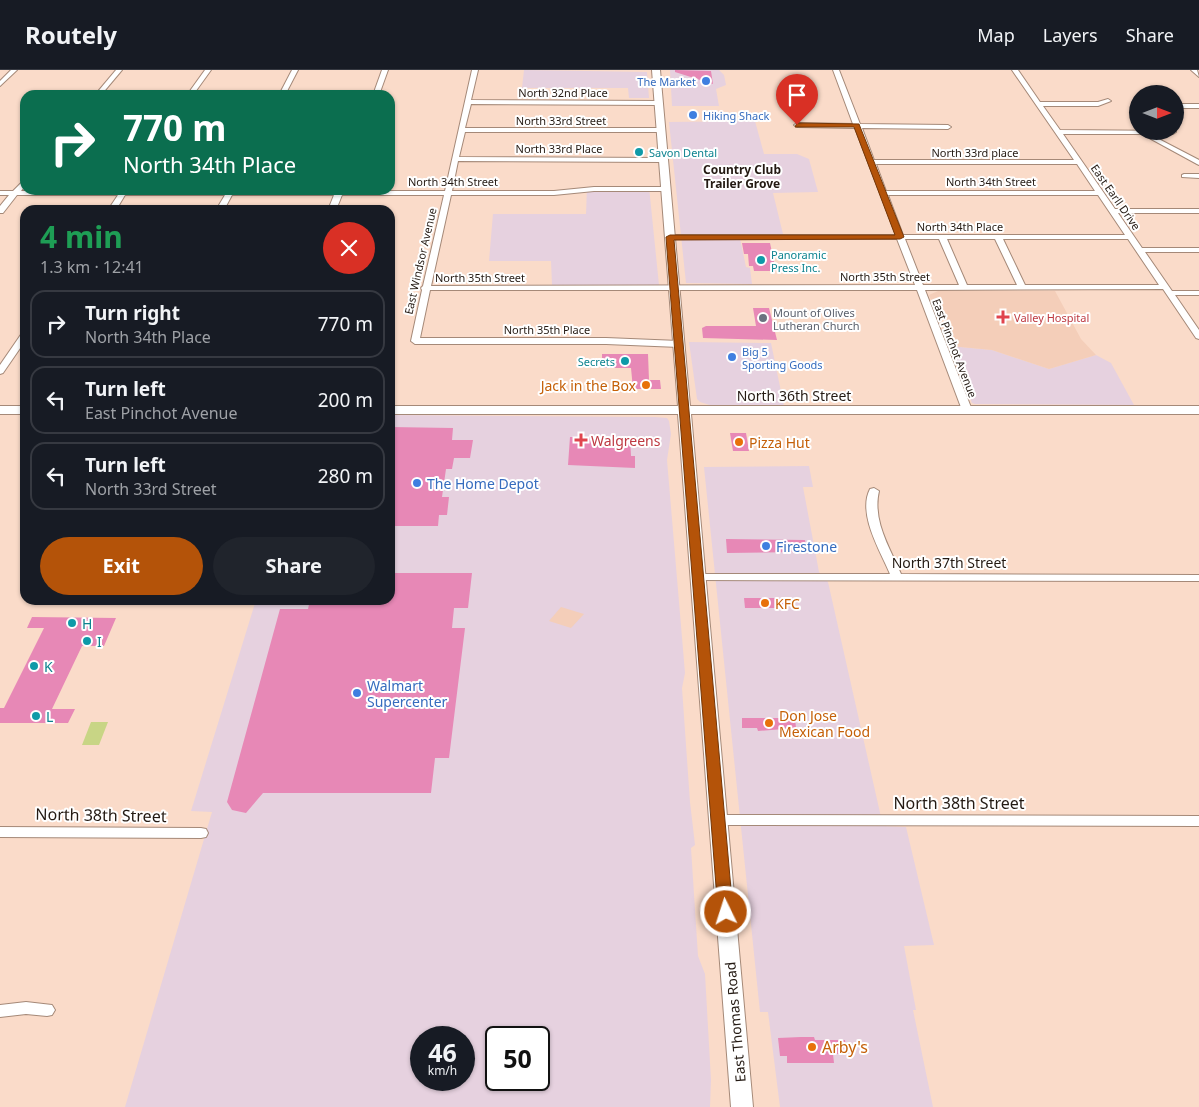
<!DOCTYPE html>
<html lang="en">
<head>
<meta charset="utf-8">
<style>
  body { margin:0; font-family:"Noto Sans",sans-serif; background:#20242c; color:#f1f3f6; height:100vh; display:flex; flex-direction:column; font-size:19px; white-space:nowrap }
  * { box-sizing:border-box; margin:0 }
  p { font-size:16px; color:#9ea1a6 }
  .icon { flex:none; width:28px; height:28px; fill:none; stroke:currentColor; stroke-width:2; stroke-linecap:round; stroke-linejoin:round }
  .map { position:relative; flex:1; overflow:hidden }
  .panel { position:absolute; left:20px; top:135px; width:375px; height:400px; display:flex; flex-direction:column; background:#171b24; border-radius:15px; box-shadow:0 1px 4px #0004 }
  .panel>* { flex:none }
  .hud { position:absolute; left:20px; top:20px; width:375px; height:105px; border-radius:15px; box-shadow:0 1px 4px #0004; background:#0b6e4f; color:#fff; overflow:hidden }
  .needle { width:32px; rotate:90deg }
  .buttons { position:absolute; left:1129px; top:15px; display:grid; gap:10px }
  .buttons a { display:grid; place-items:center; width:55px; height:55px; border-radius:50%; background:#171b24; box-shadow:0 1px 4px #0004; font-size:25px }
  .speed { position:absolute; left:410px; top:956px; display:flex; gap:10px; font-size:25px; font-weight:700; text-align:center }
  .speed>* { display:grid; place-content:center; width:65px; height:65px; border-radius:50%; background:#171b24; box-shadow:0 1px 4px #0004; line-height:1 }
  .speed small { font-size:12px; font-weight:400 }
  .speed .limit { border:2px solid #111; border-radius:8px; background:#fff; color:#111 }
  .pin { position:absolute; display:grid; place-items:center; width:42px; height:42px; color:#fff; margin:-51px -21px; border-radius:50% 50% 50% 0; rotate:-45deg; box-shadow:0 0 5px #0007 }
  .pin .icon { rotate:45deg }
  .me { position:absolute; width:55px; margin:-28px; rotate:356deg; stroke-linejoin:round; filter:drop-shadow(0 0 4px #0008) }
  .turn { display:flex; align-items:center; gap:18px; height:105px; padding:0 20px; font-size:22px }
  .turn .icon { width:65px; height:65px; stroke-width:2.5 }
  .turn b { display:block; font-size:35px; line-height:42px }
  .round { display:grid; place-items:center; flex:none; width:52px; height:52px; border-radius:26px; background:#20242c }
  .head { display:flex; align-items:center; justify-content:space-between; height:85px; padding:0 20px }
  h1 { font-size:30px; font-weight:700; line-height:38px; color:#1e9e55 }
  .button { display:flex; gap:10px; margin-top:auto; padding:10px 20px }
  .button a { flex:1; height:58px; border-radius:30px; background:#b45309; color:#fff; font-size:20px; font-weight:700; line-height:58px; text-align:center }
  .button a+a { background:#20242c; color:#f1f3f6 }
  ul { padding:0; list-style:none }
  li { display:flex; align-items:center; gap:15px; height:68px; margin:0 10px 8px; padding:0 10px; border:2px solid #363941; border-radius:15px }
  li div { flex:1 }
  li b { display:block; font-size:19px }
  li em { font-style:normal }
  header { display:flex; align-items:center; gap:30px; box-sizing:border-box; height:70px; padding:0 25px; background:#171b24; border-bottom:1px solid #363941 }
  header strong { font-size:24px }
  nav { display:flex; gap:28px; margin-inline-start:auto; font-size:18px }
  .map>svg:first-child { display:block }
</style>
</head>
<body>
<header>
<strong>Routely</strong>
<nav><a>Map</a><a>Layers</a><a>Share</a></nav>
</header>
<div class="map">
<svg width="1199" height="1037" viewBox="0 0 1199 1037">
  <rect width="100%" height="100%" fill="#fadbc9"/>
  <g fill="#e6d1df" fill-rule="evenodd">
    <polygon points="524,0 647,2 649,28 629,28 628,18 522,18"/>
    <polygon points="670,0 719,0 724,5 726,15 716,19 719,36 672,36"/>
    <polygon points="755,51 764,84 797,84 809,89 818,122 773,123 783,164 739,164 746,197 750,198 752,214 686,213 669,52"/>
    <polygon points="587,117 649,117 659,215 552,215 551,191 489,191 493,144 586,144"/>
    <polygon points="689,272 771,273 784,336 713,336 700,332 697,329"/>
    <polygon points="950,276 992,280 1049,299 1096,285 1111,293 1134,335 975,334 972,333"/>
    <path d="M390 345 655 347 667 348 669 351 671 364 667 390 685 603 682 618 690 732 695 775 691 778 698 886 705 904 711 1010 710 1037H125L212 742 191 741 256 530H390ZM421 968H464V1010H421ZM496 968H539V1010H496Z"/>
    <polygon points="809,396 813,417 803,417 819,502 828,512 883,756 906,757 934,875 904,876 916,940 913,940 933,1037 780,1037 768,942 760,942 704,397"/>
  </g>
  <g fill="#f4ceb9">
    <polygon points="938,221 1055,221 1081,269 1096,285 1049,299 992,280 950,276 929,225"/>
    <polygon points="561,537 584,544 571,558 549,551"/>
  </g>
  <polygon fill="#c8d585" points="91,652 108,652 99,675 82,675"/>
  <g fill="#e788b6">
    <polygon points="675,0 711,1 713,14 675,2"/>
    <polygon points="742,173 770,173 776,201 754,201 753,196 749,196 748,184 744,184"/>
    <polygon points="753,238 769,238 777,270 703,268 702,258 706,256 756,256"/>
    <polygon points="602,284 648,284 649,310 660,310 661,319 633,319 631,298 602,298"/>
    <polygon points="390,357 453,358 452,370 473,370 470,388 454,388 452,399 446,399 442,427 449,427 447,445 439,445 438,456 390,456"/>
    <polygon points="730,363 746,363 749,381 733,381"/>
    <polygon points="570,367 630,367 631,386 635,386 635,398 568,395"/>
    <polygon points="726,469 805,470 807,482 727,483"/>
    <polygon points="390,503 472,503 468,538 454,538 452,558 465,558 449,688 435,688 431,723 263,723 246,743 232,740 227,732 280,539 308,539 310,530 390,530"/>
    <polygon points="744,528 785,528 786,538 745,538"/>
    <polygon points="32,547 116,548 104,576 82,576 52,639 75,639 68,653 0,653 0,638 4,638 44,558 27,558"/>
    <polygon points="742,648 795,648 796,658 758,661 757,658 742,658"/>
    <polygon points="801,967 814,967 815,970 845,970 847,984 833,984 834,993 787,993 787,986 780,986 778,968"/>
  </g>
  <g fill="none" stroke-linecap="round" stroke-linejoin="round">
    <g stroke="#a58978" stroke-width="2">
      <g id="minor">
        <polygon points="11,0 17,0 0,16 0,11"/>
        <polygon points="116,0 122,0 101,25 95,25"/>
        <polygon points="205,0 211,0 193,25 187,25"/>
        <polygon points="292,0 298,0 285,25 279,25"/>
        <polygon points="382,0 388,0 379,25 373,25"/>
        <path d="M472 0H478L471 30 659 31 662 33 659 35 471 34 465 58H661L664 60 661 62H465L459 87 663 88 666 90 663 92 458 91 452 121H554L594 117H666L670 119 666 121H594L554 125H451L431 216 915 215 897 169H670L666 167 670 165H896L855 58 797 57 794 55 797 53 853 54 833 0H839L860 54 948 55 951 57 948 59 862 58 874 90H1074L1012 0H1018L1040 32H1098L1108 29 1111 31 1098 36H1043L1060 60 1175 61 1176 62 1173 64H1149L1199 90V95L1197 94 1142 64H1063L1115 139H1199V143H1118L1142 178H1199V182H1145L1172 221H1199V225H1175L1199 260V269L1196 268 1163 219 925 220 972 340 967 343 962 340 917 220H430L420 268H606L679 271 683 274 679 277 606 274H415L411 271 422 220 421 218 423 216 444 125H342L336 140H328L334 125H232L224 140H216L225 125H125L116 140H108L118 125H17L3 143H0V136L9 125H0V121H13L25 109V116L21 121H445ZM876 94H1077L1095 121H886ZM888 125H1098L1125 165H903ZM905 169H939L959 215H923ZM947 169H995L1017 215H967ZM1003 169H1128L1159 215H1025Z"/>
        <polygon points="1191,0 1197,0 1199,7"/>
        <polygon points="1135,34 1138,34 1138,38 1132,36"/>
        <rect x="1175" y="34" width="24" height="4"/>
        <polygon points="1184,104 1199,104 1199,108 1182,107 1182,105"/>
        <polygon points="25,262 25,271 3,303 0,304 0,295 22,263"/>
        <path d="M874 418 879 421C872 451 890 478 901 504L1199 505V511L698 510 692 507 698 504H890C881 482 857 444 870 419Z"/>
        <polygon points="718,745 1199,746 1199,756 718,755 713,754 711,750 713,746"/>
        <polygon points="0,757 201,758 206,759 208,763 206,767 201,768 0,767"/>
        <polygon points="26,932 52,935 55,940 52,945 47,946 26,944 0,947 0,935"/>
      </g>
    </g>
    <g stroke="#a58978" stroke-width="2">
      <g id="secondary">
        <polygon points="652,0 660,0 690,336 1199,336 1199,344 691,344 753,1037 731,1037 678,344 390,344 390,336 678,336"/>
        <rect x="0" y="336" width="25" height="8"/>
      </g>
    </g>
    <use href="#minor" fill="#fff" fill-rule="evenodd"/>
    <use href="#secondary" fill="#fff" fill-rule="evenodd"/>
  </g>
  <polygon fill="#b45309" stroke="#753606" points="797,53 859,54 904,167 900,169 674,170 733,842 731,846 721,846 718,842 666,167 670,165 895,165 854,57 795,57"/>
  <g fill="#3f7fe0" stroke="#fff" stroke-width="2">
    <circle cx="706" cy="11" r="5"/>
    <circle cx="693" cy="45" r="5"/>
    <circle cx="732" cy="287" r="5"/>
    <circle cx="417" cy="413" r="5"/>
    <circle cx="766" cy="476" r="5"/>
    <circle cx="357" cy="623" r="5"/>
  </g>
  <g fill="#0f9aa8" stroke="#fff" stroke-width="2">
    <circle cx="639" cy="82" r="5"/>
    <circle cx="761" cy="190" r="5"/>
    <circle cx="625" cy="291" r="5"/>
    <circle cx="72" cy="553" r="5"/>
    <circle cx="87" cy="571" r="5"/>
    <circle cx="34" cy="596" r="5"/>
    <circle cx="36" cy="646" r="5"/>
  </g>
  <g fill="#e0444e" stroke="#fff" stroke-width="2">
    <path d="M1000.5 239.5h5v5h5v5h-5v5h-5v-5h-5v-5h5z"/>
    <path d="M578.5 362.5h5v5h5v5h-5v5h-5v-5h-5v-5h5z"/>
  </g>
  <circle fill="#6b7280" stroke="#fff" stroke-width="2" cx="763" cy="248" r="5"/>
  <g fill="#e8710a" stroke="#fff" stroke-width="2">
    <circle cx="646" cy="315" r="5"/>
    <circle cx="739" cy="372" r="5"/>
    <circle cx="765" cy="533" r="5"/>
    <circle cx="769" cy="653" r="5"/>
    <circle cx="812" cy="977" r="5"/>
  </g>
  <g text-anchor="middle" dominant-baseline="central" stroke-width="4" stroke-linejoin="round" paint-order="stroke">
    <g font-size="11" fill="#366cbe" stroke="#fff" text-anchor="start">
      <text x="696" y="11" text-anchor="end">The Market</text>
      <text x="703" y="45">Hiking Shack</text>
      <text x="742" y="281">Big 5<tspan x="742" dy="13">Sporting Goods</tspan></text>
    </g>
    <g font-size="11" fill="#241a13" stroke="#fff">
      <text x="563" y="22">North 32nd Place</text>
      <text x="561" y="50">North 33rd Street</text>
      <text x="559" y="78">North 33rd Place</text>
      <text x="975" y="82">North 33rd place</text>
      <text x="453" y="111">North 34th Street</text>
      <text x="991" y="111">North 34th Street</text>
      <text transform="translate(1116 127) rotate(55)">East Earll Drive</text>
      <text x="960" y="156">North 34th Place</text>
      <text transform="translate(420 191) rotate(-77)">East Windsor Avenue</text>
      <text x="885" y="206">North 35th Street</text>
      <text x="480" y="207">North 35th Street</text>
      <text x="547" y="259">North 35th Place</text>
      <text transform="translate(955 278) rotate(69)">East Pinchot Avenue</text>
    </g>
    <g font-size="11" fill="#0d838f" stroke="#fff" text-anchor="start">
      <text x="649" y="82">Savon Dental</text>
      <text x="771" y="184">Panoramic<tspan x="771" dy="13">Press Inc.</tspan></text>
      <text x="615" y="291" text-anchor="end">Secrets</text>
    </g>
    <g font-size="11" fill="#5b616d" stroke="#fff" text-anchor="start">
      <text x="773" y="242">Mount of Olives<tspan x="773" dy="13">Lutheran Church</tspan></text>
    </g>
    <g font-size="11" fill="#be3a42" stroke="#fff" text-anchor="start">
      <text x="1014" y="247">Valley Hospital</text>
    </g>
    <g font-size="12" font-weight="bold" fill="#241a13" stroke="#fff">
      <text x="742" y="99">Country Club<tspan x="742" dy="14">Trailer Grove</tspan></text>
    </g>
    <g font-size="14" fill="#c56008" stroke="#fff" text-anchor="start">
      <text x="636" y="315" text-anchor="end">Jack in the Box</text>
      <text x="749" y="372">Pizza Hut</text>
      <text x="775" y="533">KFC</text>
      <text x="779" y="645">Don Jose<tspan x="779" dy="16">Mexican Food</tspan></text>
    </g>
    <g font-size="14" fill="#241a13" stroke="#fff">
      <text x="794" y="325">North 36th Street</text>
      <text x="949" y="492">North 37th Street</text>
      <text transform="translate(735 952) rotate(-95)">East Thomas Road</text>
    </g>
    <g font-size="14" fill="#be3a42" stroke="#fff" text-anchor="start">
      <text x="591" y="370">Walgreens</text>
    </g>
    <g font-size="14" fill="#366cbe" stroke="#fff" text-anchor="start">
      <text x="427" y="413">The Home Depot</text>
      <text x="776" y="476">Firestone</text>
      <text x="367" y="615">Walmart<tspan x="367" dy="16">Supercenter</tspan></text>
    </g>
    <g font-size="14" fill="#0d838f" stroke="#fff" text-anchor="start">
      <text x="82" y="553">H</text>
      <text x="97" y="571">I</text>
      <text x="44" y="596">K</text>
      <text x="46" y="646">L</text>
    </g>
    <g font-size="16" fill="#241a13" stroke="#fff">
      <text x="959" y="733">North 38th Street</text>
      <text transform="translate(101 745) rotate(1)">North 38th Street</text>
    </g>
    <g font-size="16" fill="#c56008" stroke="#fff" text-anchor="start">
      <text x="822" y="977">Arby's</text>
    </g>
  </g>
</svg>
<div class="buttons">
<a><svg class="needle" viewBox="-14 -14 28 28"><path d="M0-13l5 13h-10z" fill="#e53935"/><path d="M0 13l5-13h-10z" fill="#9ea1a6"/></svg></a>
</div>
<div class="speed"><div>46<small>km/h</small></div><div class="limit">50</div></div>
<div class="pin" style="left:797px;top:55px;background:#d93025"><svg class="icon" aria-label="arrive" viewBox="0 0 24 24"><path d="M6 21V4h12l-3 4 3 4H6"/></svg></div>
<svg class="me" style="left:726px;top:842px" viewBox="-20 -20 40 40"><circle r="17" fill="#b45309" stroke="#fff" stroke-width="3"/><path d="M0-11L8 9 0 5-8 9z" fill="#fff"/></svg>
<div class="hud">
<div class="turn"><svg class="icon" aria-label="right" viewBox="0 0 24 24"><path d="M7 20v-9h11M14 6l5 5-5 5"/></svg><div><b>770 m</b>North 34th Place</div></div>
</div>
<section class="panel">
<div class="head"><div><h1>4 min</h1><p>1.3 km · 12:41</p></div><a class="round" style="background:#d93025;color:#fff"><svg class="icon" aria-label="close" viewBox="0 0 24 24"><path d="M6 6l12 12M18 6L6 18"/></svg></a></div>
<ul>
<li><svg class="icon" aria-label="right" viewBox="0 0 24 24"><path d="M7 20v-9h11M14 6l5 5-5 5"/></svg><div><b>Turn right</b><p>North 34th Place</p></div><em>770 m</em></li>
<li><svg class="icon" aria-label="left" viewBox="0 0 24 24"><path d="M17 20v-9H6M10 6l-5 5 5 5"/></svg><div><b>Turn left</b><p>East Pinchot Avenue</p></div><em>200 m</em></li>
<li><svg class="icon" aria-label="left" viewBox="0 0 24 24"><path d="M17 20v-9H6M10 6l-5 5 5 5"/></svg><div><b>Turn left</b><p>North 33rd Street</p></div><em>280 m</em></li>
</ul>
<div class="button"><a>Exit</a><a>Share</a></div>
</section>
</div>
</body>
</html>
